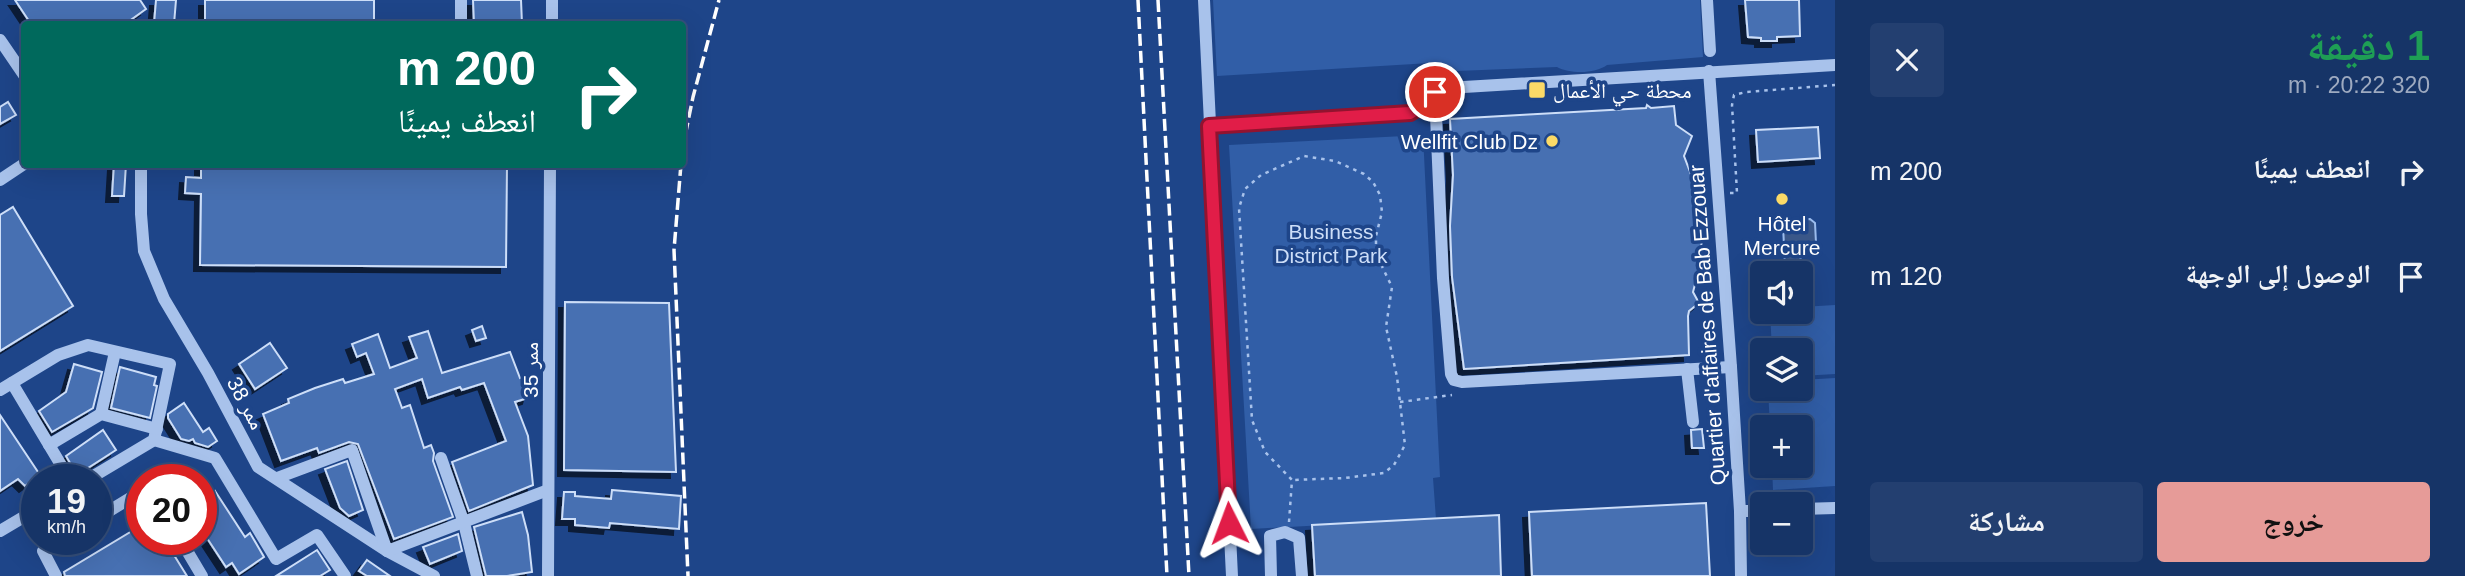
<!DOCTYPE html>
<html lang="ar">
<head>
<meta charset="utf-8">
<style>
  body { margin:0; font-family:Helvetica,"Noto Naskh Arabic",sans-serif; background:#233f70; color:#f1f3f6; direction:rtl; height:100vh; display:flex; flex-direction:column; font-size:26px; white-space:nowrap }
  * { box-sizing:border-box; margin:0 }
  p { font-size:23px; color:#9eaac0 }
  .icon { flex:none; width:38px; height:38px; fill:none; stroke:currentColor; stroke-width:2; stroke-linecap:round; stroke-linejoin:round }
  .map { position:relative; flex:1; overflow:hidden; direction:ltr }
  .sheet { display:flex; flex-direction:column; background:#163467; width:630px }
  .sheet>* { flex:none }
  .guide { position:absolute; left:21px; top:21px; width:665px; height:147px; border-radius:7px; box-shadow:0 7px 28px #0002,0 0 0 2px #354f7b; direction:rtl; background:#00695c; color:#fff; overflow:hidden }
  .fabs { position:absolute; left:1750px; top:261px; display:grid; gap:14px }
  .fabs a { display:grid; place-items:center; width:63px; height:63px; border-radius:7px; background:#163467; box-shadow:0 7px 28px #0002,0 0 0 2px #354f7b; font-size:35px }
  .speed { position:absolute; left:21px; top:464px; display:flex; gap:14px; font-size:35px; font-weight:700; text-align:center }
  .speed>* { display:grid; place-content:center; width:91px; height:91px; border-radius:50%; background:#163467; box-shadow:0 7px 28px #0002,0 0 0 2px #354f7b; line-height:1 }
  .speed small { font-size:18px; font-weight:400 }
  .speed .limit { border:10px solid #d22; background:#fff; color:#111 }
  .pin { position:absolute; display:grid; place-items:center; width:60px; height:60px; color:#fff; margin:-30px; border:4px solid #fff; border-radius:50%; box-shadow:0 2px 7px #0007 }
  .me { position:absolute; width:77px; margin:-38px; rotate:357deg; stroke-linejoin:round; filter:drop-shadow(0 0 5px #0008) }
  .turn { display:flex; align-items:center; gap:24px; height:147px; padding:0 35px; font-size:32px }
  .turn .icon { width:91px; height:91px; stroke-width:2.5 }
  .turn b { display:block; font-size:49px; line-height:60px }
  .round { display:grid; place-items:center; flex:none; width:74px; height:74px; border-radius:7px; background:#233f70 }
  .head { display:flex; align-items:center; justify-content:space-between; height:119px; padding:0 35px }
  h1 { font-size:42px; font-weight:700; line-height:52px; color:#1e9e55 }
  .cta { display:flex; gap:14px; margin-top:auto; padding:14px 35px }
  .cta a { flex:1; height:80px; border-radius:7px; background:#e69b98; color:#111; font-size:28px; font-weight:700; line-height:80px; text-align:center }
  .cta a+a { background:#233f70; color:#f1f3f6 }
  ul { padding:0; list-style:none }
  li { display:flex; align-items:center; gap:21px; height:105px; padding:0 35px }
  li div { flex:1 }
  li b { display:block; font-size:26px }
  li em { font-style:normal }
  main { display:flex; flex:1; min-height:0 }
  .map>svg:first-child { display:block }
</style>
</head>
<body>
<main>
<section class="sheet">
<div class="head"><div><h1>1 دقيقة</h1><p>320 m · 20:22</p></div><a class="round"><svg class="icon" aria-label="close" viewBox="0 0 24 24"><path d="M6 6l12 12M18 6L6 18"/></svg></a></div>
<ul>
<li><svg class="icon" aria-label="right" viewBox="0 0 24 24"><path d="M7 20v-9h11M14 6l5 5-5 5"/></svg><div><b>انعطف يمينًا</b></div><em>200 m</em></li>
<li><svg class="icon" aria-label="arrive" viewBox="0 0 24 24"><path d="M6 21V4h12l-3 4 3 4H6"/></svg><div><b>الوصول إلى الوجهة</b></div><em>120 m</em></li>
</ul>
<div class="cta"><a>خروج</a><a>مشاركة</a></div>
</section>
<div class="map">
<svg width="1835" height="576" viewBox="0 0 1835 576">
  <defs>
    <filter id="shadow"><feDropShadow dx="-6" dy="6" stdDeviation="0" flood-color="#0009"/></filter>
  </defs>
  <rect width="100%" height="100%" fill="#1e4589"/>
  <g fill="#315ea7">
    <path d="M1213 0H1700L1703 57 1607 65C1595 74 1570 74 1557 67L1431 72 1430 63 1217 76Z"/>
    <polygon points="1423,135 1440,477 1433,478 1436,519 1251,529 1229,145"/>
    <polygon points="1835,305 1835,374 1801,376 1801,350 1772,350 1770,312 1801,312 1801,307"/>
    <polygon points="1835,378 1835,486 1773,490 1772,466 1801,466 1801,427 1770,427 1768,389 1801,388 1801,380"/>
  </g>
  <polygon fill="#3a5789" stroke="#9bbced" stroke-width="2" points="1810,219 1815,223 1816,243 1810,248 1792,250 1792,253 1800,257 1802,263 1799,268 1789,269 1785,265 1783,226 1788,220"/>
  <g fill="#466fb2" stroke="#cddef8" stroke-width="2" filter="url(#shadow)">
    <polygon points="15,0 140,0 146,9 125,24 31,24"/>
    <polygon points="156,0 176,0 174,24 154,24"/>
    <rect x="205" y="0" width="169" height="24"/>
    <polygon points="473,0 521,0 522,24 474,24"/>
    <polygon points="1745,0 1799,0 1800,36 1777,37 1777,41 1761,41 1761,38 1748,37"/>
    <polygon points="8,102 16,115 0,124 0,107"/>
    <polygon points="1647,105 1651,108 1674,106 1676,125 1692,136 1684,156 1692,177 1703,229 1699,269 1693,292 1699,303 1689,311 1688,316 1689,355 1464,369 1452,277 1450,226 1453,175 1450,119 1646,108"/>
    <polygon points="1818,127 1820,158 1758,162 1756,130"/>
    <polygon points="114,164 126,164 124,196 112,196"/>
    <polygon points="201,164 507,164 506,267 200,265 201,194 185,193 186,177 201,178"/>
    <polygon points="13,207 73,306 0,351 0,215"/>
    <polygon points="565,302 669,303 676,472 564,470"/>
    <polygon points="482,326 486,338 476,341 472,330"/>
    <polygon points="428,331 442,373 510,352 520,378 526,376 531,388 528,398 515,402 528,436 533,485 469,511 452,462 506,441 484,383 462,390 460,387 428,398 422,379 395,389 402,408 410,405 424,448 431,445 434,453 433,461 453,517 394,539 358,444 349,442 319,453 317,448 281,461 263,414 289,403 288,399 315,388 343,379 345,383 374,374 366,353 357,357 352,344 378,334 390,368 417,358 409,337"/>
    <polygon points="270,343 287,368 255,389 239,364"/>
    <polygon points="74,364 102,372 93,408 52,432 39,411 66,392"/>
    <polygon points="120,367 156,377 154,385 157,386 150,418 111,408"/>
    <polygon points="184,403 203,432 209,428 217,441 208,447 195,443 193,439 189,441 181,439 168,418 168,414"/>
    <polygon points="0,415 40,475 25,486 18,479 0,491"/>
    <polygon points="1702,429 1704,448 1692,448 1691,430"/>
    <polygon points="103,430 116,450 77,475 66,456"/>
    <polygon points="347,461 363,510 349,516 340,508 325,469"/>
    <polygon points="612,490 681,496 679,529 610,523 609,528 575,525 575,519 562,519 564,492 575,492 575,496 611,499"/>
    <polygon points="215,491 245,537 250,533 264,557 239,574 232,563 226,567 201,529 201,500"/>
    <polygon points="1706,503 1710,576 1532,576 1529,512"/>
    <polygon points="522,512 528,535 532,572 507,576 486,576 474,527"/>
    <polygon points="1499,515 1501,576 1315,576 1312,525"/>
    <polygon points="142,525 142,539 164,539 187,576 65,576 64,572"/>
    <polygon points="458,534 462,551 430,564 423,547"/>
    <polygon points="317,550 330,570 320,576 276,576"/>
    <polygon points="367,560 390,576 367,576 359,571"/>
  </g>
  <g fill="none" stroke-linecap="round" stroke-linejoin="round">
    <g stroke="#a8c2eb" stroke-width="2.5" stroke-dasharray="3.5 5" stroke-linecap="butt">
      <polyline points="1730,193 1737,193 1732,105 1734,95 1746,92 1835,85"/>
      <polyline points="1400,402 1452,395"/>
      <polyline points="1289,522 1292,480 1265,452 1252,420 1239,208 1245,189 1261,175 1304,156 1335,161 1364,174 1373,182 1380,195 1382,212 1376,236 1376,254 1392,287 1386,327 1397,377 1405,445 1394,465 1384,473 1345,478 1292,480"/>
    </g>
    <g stroke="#a8c2eb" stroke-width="12">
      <polyline points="1204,0 1232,576"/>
      <polyline points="1707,0 1710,51"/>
      <polyline points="461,24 461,0"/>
      <polyline points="552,24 552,0"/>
      <polyline points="0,40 24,75"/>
      <polyline points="1709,71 1731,367 1740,511 1741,576"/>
      <polyline points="1435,92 1443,278 1451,374 1454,380 1462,382 1731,367"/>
      <polyline points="1209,126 1410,113 1418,108 1435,92 1464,87 1835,65"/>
      <polyline points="141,164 141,214 144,251 164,299 208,373 258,467 387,551 434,576"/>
      <polyline points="0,180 24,164"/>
      <polyline points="1687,369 1693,422"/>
      <polyline points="12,383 70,480"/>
      <polyline points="0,390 58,355 88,345 170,364 154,440 87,480"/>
      <polyline points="101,414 115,352"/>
      <polyline points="154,440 215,458 276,559 317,535 345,576"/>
      <polyline points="49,445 101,414 157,429"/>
      <polyline points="441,458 464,523 477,576"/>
      <polyline points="277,478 352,450 387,551 548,490"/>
      <polyline points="1801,509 1835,508"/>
      <polyline points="1740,511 1762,511"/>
      <polyline points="96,519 142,491"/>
      <polyline points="0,531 37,509"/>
      <polyline points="180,539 202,576"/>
      <polyline points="56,576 43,551 64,539"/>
      <polyline points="548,576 550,164"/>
      <polyline points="1271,576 1270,536 1285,532 1299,538 1302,576"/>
    </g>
    <g stroke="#fff" stroke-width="3.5" stroke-dasharray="12 5" stroke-linecap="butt">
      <polyline points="1138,0 1167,576"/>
      <polyline points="1158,0 1189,576"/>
      <polyline points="682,151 693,97 719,0"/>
      <polyline points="681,164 674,250 688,576"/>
    </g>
  </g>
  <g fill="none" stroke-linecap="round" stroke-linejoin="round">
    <g stroke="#92132f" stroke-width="18">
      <polyline id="route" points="1229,523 1209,126 1410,113 1418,108 1435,92"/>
    </g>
    <use href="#route" stroke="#e11d48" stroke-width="12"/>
  </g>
  <g fill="#fbda67" stroke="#1e4589" stroke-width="2.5">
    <rect x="1528" y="81" width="18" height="18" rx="3.5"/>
    <circle cx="1552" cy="141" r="7"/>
    <circle cx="1782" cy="199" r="7"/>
  </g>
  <g text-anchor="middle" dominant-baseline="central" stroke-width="7" stroke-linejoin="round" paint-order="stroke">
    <g font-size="21" fill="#fff" stroke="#1e4589" text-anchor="start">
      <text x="1553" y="90">محطة حي الأعمال</text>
      <text x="1538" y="141" text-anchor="end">Wellfit Club Dz</text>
      <text x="1782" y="223" text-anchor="middle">Hôtel<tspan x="1782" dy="24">Mercure</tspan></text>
    </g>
    <g font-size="21" fill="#cddef8" stroke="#1e4589">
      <text x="1331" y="231">Business<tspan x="1331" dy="24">District Park</tspan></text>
    </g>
    <g font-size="21" fill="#fff" stroke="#1e4589">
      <text transform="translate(1707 325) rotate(-94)">Quartier d'affaires de Bab Ezzouar</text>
      <text transform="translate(530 370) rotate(-90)">ممر 35</text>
      <text transform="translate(246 403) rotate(62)">ممر 38</text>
    </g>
  </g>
</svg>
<div class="fabs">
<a><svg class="icon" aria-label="sound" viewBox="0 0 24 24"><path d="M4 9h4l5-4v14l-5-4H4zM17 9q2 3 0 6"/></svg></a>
<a><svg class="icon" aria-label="layers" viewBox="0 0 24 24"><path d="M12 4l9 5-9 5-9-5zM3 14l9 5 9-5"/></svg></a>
<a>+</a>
<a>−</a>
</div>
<div class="speed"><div>19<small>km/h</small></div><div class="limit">20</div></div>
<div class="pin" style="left:1435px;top:92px;background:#d93025"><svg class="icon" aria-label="arrive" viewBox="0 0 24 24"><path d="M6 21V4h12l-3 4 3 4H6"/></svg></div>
<svg class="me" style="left:1229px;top:523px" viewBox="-20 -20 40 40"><path d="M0-17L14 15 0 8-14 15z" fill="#e11d48" stroke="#fff" stroke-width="4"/></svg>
<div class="guide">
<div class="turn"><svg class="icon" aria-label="right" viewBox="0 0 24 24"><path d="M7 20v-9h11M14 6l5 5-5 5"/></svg><div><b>200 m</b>انعطف يمينًا</div></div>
</div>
</div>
</main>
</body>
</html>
